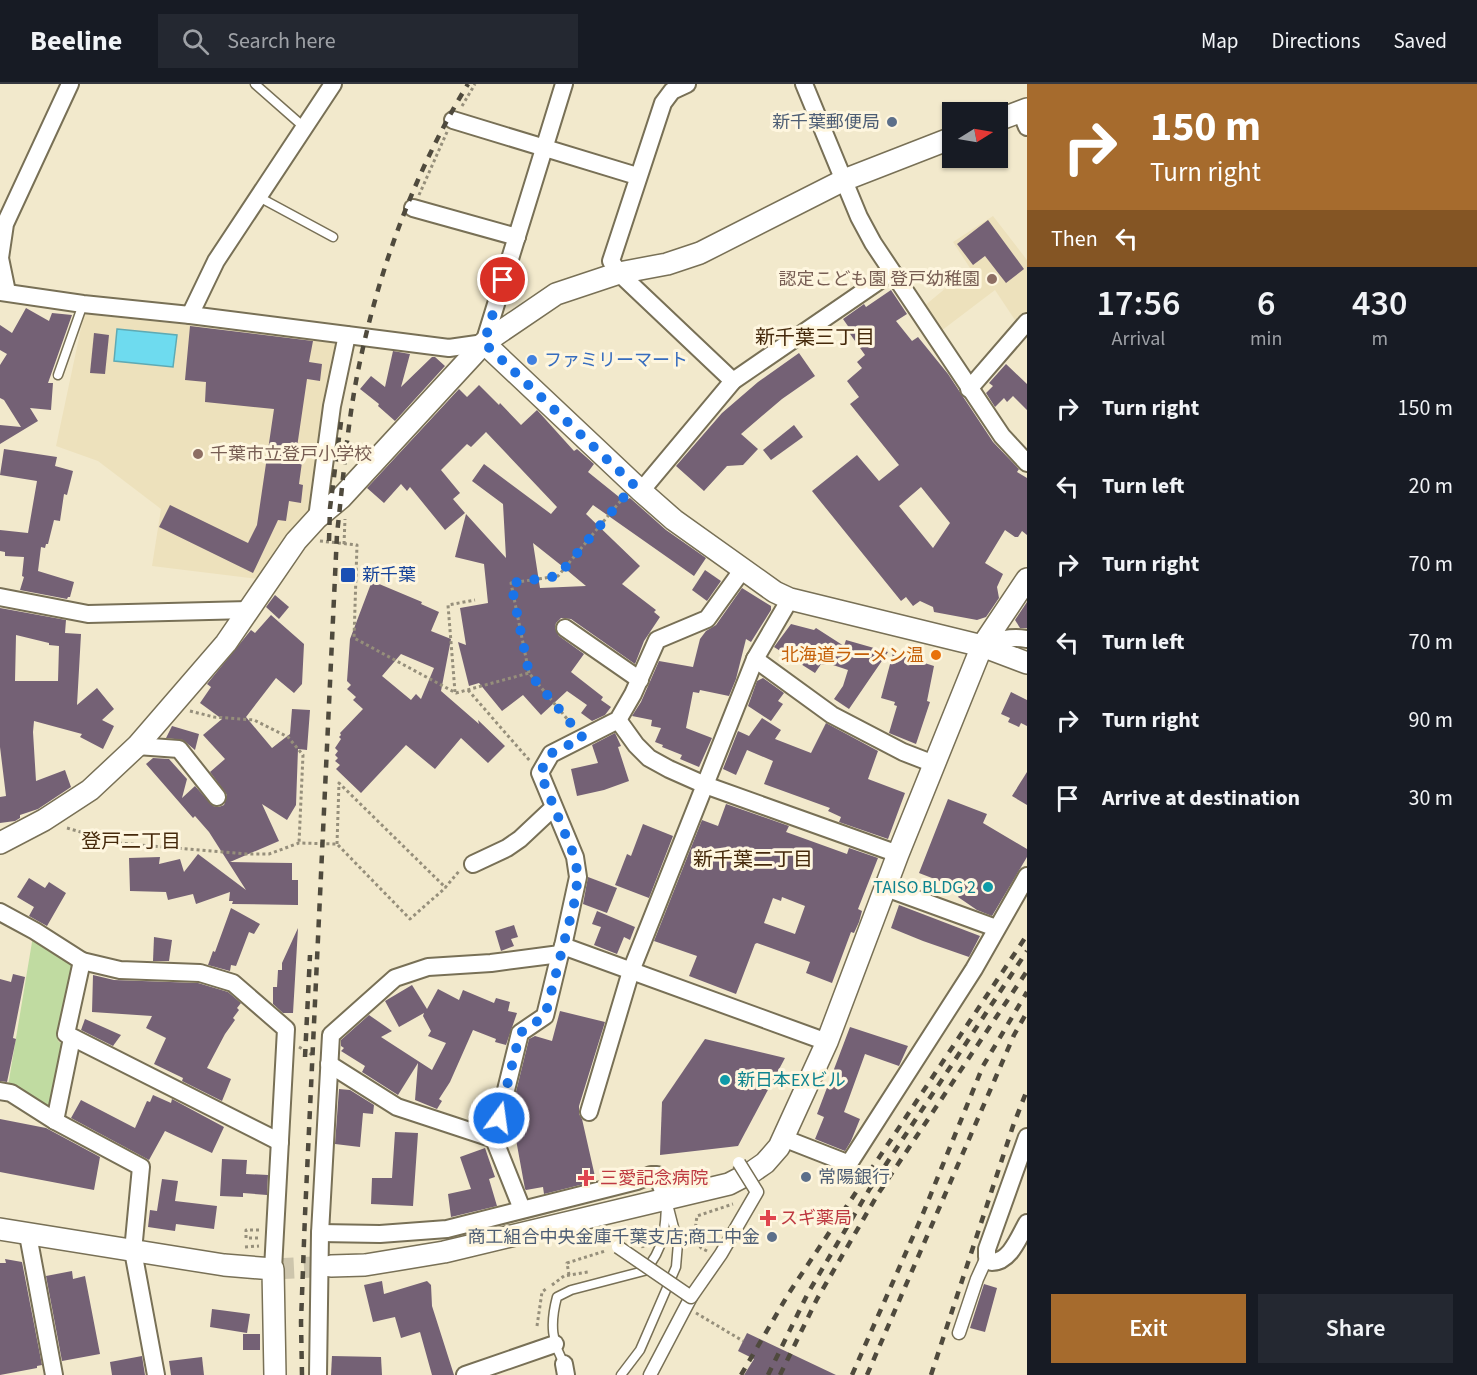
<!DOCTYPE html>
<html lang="en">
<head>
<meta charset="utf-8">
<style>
  body { margin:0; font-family:"Source Sans 3","Noto Sans JP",sans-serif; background:#242831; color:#f1f3f6; height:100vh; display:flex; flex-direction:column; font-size:22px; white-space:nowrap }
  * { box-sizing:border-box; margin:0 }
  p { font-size:20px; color:#9ea1a6 }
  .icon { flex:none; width:33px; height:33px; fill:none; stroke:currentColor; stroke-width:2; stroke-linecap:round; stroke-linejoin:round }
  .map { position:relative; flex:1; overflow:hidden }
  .side { display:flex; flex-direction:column; background:#171b24; width:450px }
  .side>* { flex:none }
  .guide { background:#a66b2d; color:#fff; overflow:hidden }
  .needle { width:39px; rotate:79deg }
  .tools { position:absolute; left:942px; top:18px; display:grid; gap:12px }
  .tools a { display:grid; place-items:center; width:66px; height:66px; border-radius:0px; background:#171b24; box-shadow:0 2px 4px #0004; font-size:30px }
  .pin { position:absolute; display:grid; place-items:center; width:51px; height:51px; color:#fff; margin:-26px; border:3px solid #fff; border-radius:50%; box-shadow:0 2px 6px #0007 }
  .me { position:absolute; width:66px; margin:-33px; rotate:14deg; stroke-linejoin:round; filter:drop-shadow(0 0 4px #0008) }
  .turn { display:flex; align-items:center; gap:21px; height:126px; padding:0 24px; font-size:27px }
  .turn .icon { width:78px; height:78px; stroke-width:2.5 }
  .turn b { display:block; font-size:42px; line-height:51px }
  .then { display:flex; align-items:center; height:57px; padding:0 24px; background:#0003; gap:12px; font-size:22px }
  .eta { display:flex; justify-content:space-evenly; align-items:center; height:102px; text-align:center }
  .eta b { font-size:36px; font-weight:600; line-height:42px }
  .button { display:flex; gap:12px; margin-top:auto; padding:12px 24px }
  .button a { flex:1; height:69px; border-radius:0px; background:#a66b2d; color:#fff; font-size:24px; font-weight:600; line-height:69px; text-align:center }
  .button a+a { background:#242831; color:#f1f3f6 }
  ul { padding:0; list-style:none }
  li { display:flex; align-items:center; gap:18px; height:78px; padding:0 24px }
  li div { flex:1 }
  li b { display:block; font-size:22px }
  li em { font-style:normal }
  header { display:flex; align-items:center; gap:36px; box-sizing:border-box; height:84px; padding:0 30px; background:#171b24; border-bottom:2px solid #363941 }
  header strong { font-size:28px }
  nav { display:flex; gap:33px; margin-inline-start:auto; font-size:21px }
  .search { width:420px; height:54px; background:#242831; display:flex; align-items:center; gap:15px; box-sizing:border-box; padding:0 21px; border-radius:0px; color:#9ea1a6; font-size:22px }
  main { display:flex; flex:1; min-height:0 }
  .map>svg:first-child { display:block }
</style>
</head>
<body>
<header>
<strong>Beeline</strong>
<div class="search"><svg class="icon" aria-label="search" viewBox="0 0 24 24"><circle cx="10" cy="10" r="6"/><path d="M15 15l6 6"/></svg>Search here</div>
<nav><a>Map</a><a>Directions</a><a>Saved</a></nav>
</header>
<main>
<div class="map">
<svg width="1027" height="1291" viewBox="0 0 1027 1291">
  <rect width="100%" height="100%" fill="#f2e9cc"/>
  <g fill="#ede1bc">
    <polygon points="993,132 1027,176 1027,229 1017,239 995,206 941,247 923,223 970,184 953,158"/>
    <polygon points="84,230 334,256 338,261 308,431 258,495 152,482 161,425 98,377 56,362"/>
  </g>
  <polygon fill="#c0dba1" points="33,852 71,874 72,881 58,957 65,962 51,1029 8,1002"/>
  <polygon fill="#6edbef" stroke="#5eaab4" stroke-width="1.5" points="117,245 177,251 173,283 114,277"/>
  <g fill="#746175" fill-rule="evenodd">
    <polygon points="988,136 1024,185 1006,199 985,172 973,181 957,160"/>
    <path d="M891 206 907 230 896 237 912 257 918 253 948 290 993 358 1019 385 1017 388 1027 394V451L1022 447 1018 453H1015L1005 446 985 479 1003 490 997 503 999 514 986 533 977 536 934 528 933 523 920 517 913 522 906 513 901 517 812 407 857 371 879 397 899 381 850 320 859 313 847 297 862 284 857 278 865 271 848 247 850 245 843 235 864 220 866 223ZM921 403 950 439 933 464 899 422Z"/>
    <polygon points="26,224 49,237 52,229 72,231 48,299 53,299 51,326 30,324 38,337 0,360 0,341 21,343 4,316 0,314 0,281 7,270 0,266 0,241 12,249"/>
    <polygon points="190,242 313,257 309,278 322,280 320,297 307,295 295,377 302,378 299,400 303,401 301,419 289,417 286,437 278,436 253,489 159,443 170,421 248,459 257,441 274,325 205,318 206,298 185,296"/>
    <polygon points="94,249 109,251 105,290 90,289"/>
    <polygon points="393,267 410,270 401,303 432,273 435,273 445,282 395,337 378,322 379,320 360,305 371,292 385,303"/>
    <polygon points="799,269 815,292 782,315 741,350 758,365 743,381 727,382 704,407 676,382 722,329 758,298"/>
    <polygon points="1006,280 1027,300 1027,326 1013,312 1007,318 1004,314 995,323 986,309 993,302 989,299"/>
    <path d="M479 301 499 321 500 319 521 341 537 326 574 367 577 365 594 380 588 388 624 417 630 414 666 446 706 474 694 492 593 421 586 430 640 482 622 500 656 526 654 528 660 533 644 557 635 580 571 535 561 534 556 539 555 544 559 552 584 570 571 588 603 613 601 616 611 623 605 631 592 637 581 629 587 621 567 607 541 631 523 611 502 627 479 599 469 602 458 558 466 561 460 524 488 519 484 480 455 473 466 430 506 474 503 420 472 397 484 380 551 430 557 423 486 348 471 363 467 360 441 386 460 409 453 415 465 429 445 446 410 403 407 407 401 400 384 419 367 404 459 305 467 313ZM533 459 562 482 586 502 540 504Z"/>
    <polygon points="794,341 803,353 771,376 763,366"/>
    <polygon points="4,365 57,373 55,382 73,387 67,411 64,410 60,437 54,436 48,460 46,460 45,464 41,463 38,487 74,498 70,513 68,513 67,515 20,506 24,493 22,492 24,473 5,472 5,468 0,467 0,446 28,449 37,397 0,391"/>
    <polygon points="705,486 721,497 707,517 692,506"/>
    <path d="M372 497 422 518 421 520 439 528 431 547 451 555 441 607 479 640 478 636 505 662 488 679 461 654 435 685 406 661 361 709 336 685 340 681 335 677 338 674 335 671 338 667 335 664 341 655 339 653 341 651 340 649 363 625 353 616 356 613 347 605 351 601 347 597 350 555ZM401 570 434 584 421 615 416 610 411 616 382 592Z"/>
    <polygon points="742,504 771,522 771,526 751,558 746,555 736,595 729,612 700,606 699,609 693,608 686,644 712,654 699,683 680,675 682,671 662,663 663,661 655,658 661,644 651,642 652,636 632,632 641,618 659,577 693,583 700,555 706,547 716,541"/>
    <polygon points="275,511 289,523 279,535 266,523"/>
    <polygon points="1027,518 1027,544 1020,544 1015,536"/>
    <path d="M0 524 66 536 65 549 81 550 77 621 97 604 114 625 102 636 114 642 103 665 80 653 82 650 34 637 33 648 36 697 65 686 71 703 38 725 20 731V734L15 737 0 739V713L6 712 0 663ZM16 551 49 559V561L59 562 58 597H15Z"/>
    <polygon points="271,531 304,560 302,600 294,609 276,594 246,633 272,664 290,650 292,625 310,626 307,666 298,665 296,721 287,736 262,720 279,757 230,778 292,779 292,796 298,796 298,821 232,820 233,817 229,817 230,808 196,820 193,810 168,816 166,808 130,807 129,774 160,773 159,780 180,775 184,788 198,770 246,806 209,748 195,732 193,734 146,680 153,674 169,675 187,695 182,714 195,702 213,722 219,723 224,721 227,711 210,688 225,675 203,651 222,635 200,619 211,603 207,600 251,546 255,549"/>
    <polygon points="791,540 814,546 816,544 844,562 846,556 888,568 849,625 834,615 843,602 848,586 827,579 826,581 821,580 815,589 774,563"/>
    <polygon points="893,569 934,582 927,617 930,618 916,660 889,649 897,622 894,621 895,618 881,614"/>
    <polygon points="763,594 784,609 778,617 783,620 771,637 748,622 757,597"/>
    <polygon points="1011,608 1027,616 1027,642 1021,639 1019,643 1008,638 1010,634 1001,630"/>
    <polygon points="762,634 781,646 775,655 811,669 826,639 878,667 868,695 905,709 888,755 839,738 841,733 828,727 830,724 764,700 773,677 747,666 736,691 723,685 738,647 749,652"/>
    <polygon points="172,642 199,650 195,666 183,656 166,654"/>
    <polygon points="615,649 621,662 618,663 629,697 604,706 577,712 571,685 598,679 592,661"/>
    <polygon points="1027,688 1027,721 1012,712"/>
    <polygon points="948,715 987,730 983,739 1027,765 1027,773 992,832 977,826 958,813 963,806 919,789"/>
    <path d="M726 720 789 742 786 748 847 770 849 764 878 774 858 825 862 827 859 838 854 849 851 848 832 899 806 889 810 878 757 859 755 860 736 910 689 892 697 872 654 857 702 736 718 742ZM782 813 805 822 795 850 764 839 773 814 781 817Z"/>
    <polygon points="643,740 673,752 649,814 615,801 627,770 631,772"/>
    <polygon points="588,793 617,804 607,829 583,820"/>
    <polygon points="29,794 45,804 49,798 66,809 47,842 29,832 34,823 17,813"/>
    <polygon points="899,821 933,834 980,852 969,873 923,857 891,844"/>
    <polygon points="231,824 260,840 254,850 249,848 236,882 231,881 230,887 208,881 213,867 215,868"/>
    <polygon points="597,827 635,843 630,856 624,853 617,870 594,861 601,843 592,840"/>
    <polygon points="514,841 518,853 511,855 514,862 501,867 495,847"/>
    <polygon points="298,844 293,929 283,929 273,920 273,903 277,903 278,886 282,886 282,879"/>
    <polygon points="154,853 172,856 169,877 153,877"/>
    <polygon points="13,890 25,893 13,954 16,955 7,998 0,997 0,895 11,898"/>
    <polygon points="93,891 114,896 198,899 228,908 241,919 237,924 239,926 233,934 235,936 225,950 207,984 231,995 222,1017 182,997 183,994 154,980 166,954 146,944 152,932 92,928"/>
    <polygon points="412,901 427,925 438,905 459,916 463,906 494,919 496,914 510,918 508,927 517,929 506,961 495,958 496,955 473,946 450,998 439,1015 442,1017 437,1025 415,1016 418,979 398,1011 362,988 365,982 341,967 344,964 341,962 341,956 369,931 392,947 381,953 432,986 446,959 428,952 431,947 423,932 424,929 399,943 385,917"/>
    <polygon points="560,927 605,938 579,1022 579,1030 582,1035 596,1097 544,1110 543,1103 526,1106 525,1105 511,1028 529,955 535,952 552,957"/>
    <polygon points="85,935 121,951 113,962 81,946"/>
    <polygon points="850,943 908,962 899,982 865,970 844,1028 860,1035 851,1057 845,1067 815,1055 824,1033 817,1030"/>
    <polygon points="705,955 785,974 738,1062 660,1071 662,1018"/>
    <polygon points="339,1005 350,1006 374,1021 373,1030 363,1029 360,1063 335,1060"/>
    <polygon points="153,1011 171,1019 172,1015 224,1043 212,1069 165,1047 149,1076 71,1034 81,1016 135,1044 147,1017 150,1018"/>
    <polygon points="0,1035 46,1044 100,1073 94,1106 0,1088"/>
    <polygon points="395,1048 418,1049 413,1122 371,1120 372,1094 392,1094"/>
    <polygon points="485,1064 495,1093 489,1095 497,1122 451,1133 448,1110 471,1105 460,1073"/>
    <polygon points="222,1075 247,1076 246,1090 268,1091 267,1111 243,1109 243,1113 220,1112"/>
    <polygon points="162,1095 178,1097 175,1117 217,1122 214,1145 176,1140 175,1147 148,1143 150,1126 157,1127"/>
    <polygon points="5,1175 22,1178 42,1281 37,1282 37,1284 0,1291 0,1179 6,1179"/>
    <polygon points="72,1187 73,1195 85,1192 100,1270 62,1277 46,1192"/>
    <polygon points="382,1197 384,1210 427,1197 431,1201 432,1222 454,1291 432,1291 420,1248 401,1254 395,1233 373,1238 364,1201"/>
    <polygon points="984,1200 997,1204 985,1248 970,1244"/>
    <polygon points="212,1225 250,1230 247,1249 210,1243"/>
    <polygon points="747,1249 836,1291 744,1291 754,1275 738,1267"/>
    <rect x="243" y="1250" width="17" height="16"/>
    <polygon points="142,1272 145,1291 112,1291 110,1278"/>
    <polygon points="332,1272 381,1273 382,1291 331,1291"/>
    <polygon points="202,1273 204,1291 171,1291 169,1277"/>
  </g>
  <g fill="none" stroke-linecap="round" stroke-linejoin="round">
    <polyline stroke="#cdc5ac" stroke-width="21" stroke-dasharray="21 10" stroke-linecap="butt" points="273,1185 331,1182"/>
    <g stroke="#787056" stroke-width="11">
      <g id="service">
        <polyline points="255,0 305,44"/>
        <polyline points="257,112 333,153"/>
        <polyline points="58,291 83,220"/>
        <path d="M566 1282C551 1259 550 1239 557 1213L571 1206 644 1187C664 1167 666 1142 666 1115"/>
        <polyline points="621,1291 640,1266 676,1183 678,1159 669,1124"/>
      </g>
    </g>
    <g stroke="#787056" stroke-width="15">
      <g id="pedestrian">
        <polyline points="959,1249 977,1195 987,1173"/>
        <polyline points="650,1291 691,1213"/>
      </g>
    </g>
    <g stroke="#787056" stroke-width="20">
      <g id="minor">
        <polyline points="687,0 672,7 663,19 611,177 619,189 733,297"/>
        <polyline points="804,0 859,133 873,159 1002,352 1027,379"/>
        <polyline points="1021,28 1027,43"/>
        <polyline points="453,36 637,92"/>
        <polyline points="413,124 517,153"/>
        <polyline points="0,208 83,220 190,231 449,264 484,259 564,0"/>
        <polyline points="7,208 0,174 5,140 70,0"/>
        <polyline points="190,231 216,177 333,0"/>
        <polyline points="969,305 1027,238"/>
        <polyline points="641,407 733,297 892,188"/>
        <polyline points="317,434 332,322 347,251"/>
        <polyline points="0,513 88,530 249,526"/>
        <polyline points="565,544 640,596"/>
        <path d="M982 562C998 556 1010 552 1027 555"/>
        <polyline points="755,575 832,631 903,668 934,680"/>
        <polyline points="618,636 636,661 649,674 669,685 705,701 898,770"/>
        <polyline points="137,662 179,665 217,713"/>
        <polyline points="473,780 507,764 520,755 553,724"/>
        <polyline points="886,804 996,844"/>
        <polyline points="0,828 35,847 82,877 66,950 280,1058"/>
        <polyline points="563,862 578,793 575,773 540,689 551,670 618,636 633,610 657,556 707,535 743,485"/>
        <polyline points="82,877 120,886 200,889 233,899 286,945 273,1185"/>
        <polyline points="329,980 397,1023 494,1055"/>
        <polyline points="0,1007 11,1009 55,1037 141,1083 133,1167 156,1291"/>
        <polyline points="589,1028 631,887 755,575 790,515"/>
        <polyline points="55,1037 72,954"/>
        <path d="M1027 1053 987 1165V1173L992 1178C1010 1178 1019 1153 1027 1139"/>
        <polyline points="783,1054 847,1079 850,1078 974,885 1027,792"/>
        <polyline points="522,1125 494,1055 520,949 545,932 560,870"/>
        <polyline points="320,1149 380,1150 447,1145 637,1097 651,1091 657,1091 666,1115"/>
        <polyline points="28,1151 54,1291"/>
        <polyline points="564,1280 566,1291"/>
        <polyline points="318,1291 320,1149 331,951 395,894 428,883 491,879 560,870 563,862 827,958"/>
        <polyline points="465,1291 555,1260"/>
      </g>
    </g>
    <g stroke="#787056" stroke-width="24">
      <g id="tertiary">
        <polyline points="998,36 1027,25"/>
        <polyline points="484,259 641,407 674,436 775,508 790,515 982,562 1027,579"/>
        <polyline points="0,759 44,736 90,706 137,662 226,559 296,457 317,434 341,414 484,259 556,210 619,189 667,180 700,169 844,96 952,54"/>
        <polyline points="0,1145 224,1181 273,1185 275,1291"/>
        <polyline points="331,1182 365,1181 444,1168 729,1100 752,1088 765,1079 779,1063 827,958 898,770 982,562 1027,495"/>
      </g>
    </g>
    <g stroke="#968f7b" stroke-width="3" stroke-dasharray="3 3" stroke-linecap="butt">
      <polyline points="462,22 475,0"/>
      <polyline points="419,111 447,48"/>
      <polyline points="320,457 357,461 354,554 456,609 529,589 573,642"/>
      <polyline points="344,460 345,435"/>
      <polyline points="529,589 511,499 558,492 623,414"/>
      <polyline points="468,606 530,677"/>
      <polyline points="455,608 448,521 475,516"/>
      <polyline points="190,627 214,633 254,636 288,653 303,671 299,759"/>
      <polyline points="67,744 118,759 246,770 269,770 299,759 337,760 410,835 444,805 460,786"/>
      <polyline points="337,760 339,699 446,804"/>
      <polyline points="299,963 314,972"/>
      <polyline points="259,1146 246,1146 246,1154 260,1154"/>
      <polyline points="640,1151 643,1164"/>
      <polyline points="245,1163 259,1162"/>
      <polyline points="707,1167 701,1164 694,1153 697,1132 733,1120"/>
      <polyline points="569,1191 567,1179 605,1167"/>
      <polyline points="552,1201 564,1192 588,1188"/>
      <polyline points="696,1229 743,1257"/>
      <polyline points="537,1242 542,1208 547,1204"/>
    </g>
    <use href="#service" stroke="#fff" stroke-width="8"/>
    <use href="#pedestrian" stroke="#fff" stroke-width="12"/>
    <use href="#minor" stroke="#fff" stroke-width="16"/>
    <use href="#tertiary" stroke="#fff" stroke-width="21"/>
    <g stroke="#4f4a3d" stroke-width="4.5" stroke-dasharray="8 8" stroke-linecap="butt">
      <polyline points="329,457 330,424 341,338"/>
      <polyline points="305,973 310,871"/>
      <path d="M302 1291 301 1238 305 1131 337 450C343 397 347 344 357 292 377 190 414 88 468 0"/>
      <polyline points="741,1291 789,1209 1027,851"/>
      <polyline points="768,1291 808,1209 869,1106 1027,867"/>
      <polyline points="780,1291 817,1215 878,1110 1027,887"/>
      <polyline points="852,1291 922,1132 983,982 1027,908"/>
      <polyline points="867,1291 1014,951 1027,928"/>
      <polyline points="931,1291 1013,1042 1027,1006"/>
    </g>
    <g stroke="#787056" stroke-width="15" stroke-linecap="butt">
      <polyline id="pedestrian-bridge" points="618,1163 691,1213 721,1170 757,1108 739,1079"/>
    </g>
    <use href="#pedestrian-bridge" stroke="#fff" stroke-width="12"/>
  </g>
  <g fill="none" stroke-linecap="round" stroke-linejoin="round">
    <polyline stroke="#1a73e8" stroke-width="10" stroke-dasharray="0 18" points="499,1034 520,949 545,932 574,820 578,793 575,774 540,689 550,670 583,654 529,589 511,499 558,492 634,401 484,259 503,196"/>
  </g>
  <g fill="#5c6f8a" stroke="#fef6df" stroke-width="2">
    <circle cx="892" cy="38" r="6"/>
    <circle cx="806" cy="1093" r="6"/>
    <circle cx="772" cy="1153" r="6"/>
  </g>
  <g fill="#8d6e63" stroke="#fef6df" stroke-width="2">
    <circle cx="992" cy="195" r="6"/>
    <circle cx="198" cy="370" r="6"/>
  </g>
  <circle fill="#3f7fe0" stroke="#fef6df" stroke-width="2" cx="532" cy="276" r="6"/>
  <rect fill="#1a4fb4" stroke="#fef6df" stroke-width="2" x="340" y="483" width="16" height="16" rx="3"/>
  <circle fill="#e8710a" stroke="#fef6df" stroke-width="2" cx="936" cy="571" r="6"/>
  <g fill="#0f9aa8" stroke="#fef6df" stroke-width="2">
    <circle cx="988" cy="803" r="6"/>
    <circle cx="725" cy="996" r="6"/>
  </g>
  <g fill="#e0444e" stroke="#fef6df" stroke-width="2">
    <path d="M583 1085h6v6h6v6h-6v6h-6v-6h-6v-6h6z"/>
    <path d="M765 1125h6v6h6v6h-6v6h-6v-6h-6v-6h6z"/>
  </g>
  <g text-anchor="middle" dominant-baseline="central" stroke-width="6" stroke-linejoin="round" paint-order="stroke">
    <g font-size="18" fill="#4e5e75" stroke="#fef6df" text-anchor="end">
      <text x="880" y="38">新千葉郵便局</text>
      <text x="818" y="1093" text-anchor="start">常陽銀行</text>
      <text x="760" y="1153">商工組合中央金庫千葉支店;商工中金</text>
    </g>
    <g font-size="18" fill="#785e54" stroke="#fef6df" text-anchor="end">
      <text x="980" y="195">認定こども園 登戸幼稚園</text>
      <text x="210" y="370" text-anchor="start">千葉市立登戸小学校</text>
    </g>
    <g font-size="18" fill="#366cbe" stroke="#fef6df" text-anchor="start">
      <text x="544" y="276">ファミリーマート</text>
    </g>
    <g font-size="18" fill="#164399" stroke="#fef6df" text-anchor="start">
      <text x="362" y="491">新千葉</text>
    </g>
    <g font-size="18" fill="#c56008" stroke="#fef6df" text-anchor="end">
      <text x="924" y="571">北海道ラーメン温</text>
    </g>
    <g font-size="18" fill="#0d838f" stroke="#fef6df" text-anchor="end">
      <text x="976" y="803">TAISO BLDG 2</text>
      <text x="737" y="996" text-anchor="start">新日本EXビル</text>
    </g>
    <g font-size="18" fill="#be3a42" stroke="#fef6df" text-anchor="start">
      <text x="600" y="1094">三愛記念病院</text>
      <text x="780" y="1134">スギ薬局</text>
    </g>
    <g font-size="20" fill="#45290b" stroke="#fef6df">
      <text x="815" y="254">新千葉三丁目</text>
      <text x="131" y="758">登戸二丁目</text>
      <text x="753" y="776">新千葉二丁目</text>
    </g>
  </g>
</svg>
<div class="tools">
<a><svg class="needle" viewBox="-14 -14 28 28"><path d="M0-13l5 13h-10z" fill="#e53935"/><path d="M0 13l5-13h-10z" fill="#9ea1a6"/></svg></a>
</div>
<div class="pin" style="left:503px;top:196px;background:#d93025"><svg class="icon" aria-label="arrive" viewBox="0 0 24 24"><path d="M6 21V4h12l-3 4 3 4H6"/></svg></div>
<svg class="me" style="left:499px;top:1034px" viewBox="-20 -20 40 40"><circle r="17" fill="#1a73e8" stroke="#fff" stroke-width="3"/><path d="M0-11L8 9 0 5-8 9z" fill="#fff"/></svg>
</div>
<section class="side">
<div class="guide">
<div class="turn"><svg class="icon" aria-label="right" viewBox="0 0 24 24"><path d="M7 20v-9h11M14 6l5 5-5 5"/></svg><div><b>150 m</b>Turn right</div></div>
<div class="then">Then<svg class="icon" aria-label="left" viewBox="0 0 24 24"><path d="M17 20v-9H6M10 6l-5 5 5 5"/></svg></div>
</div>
<div class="eta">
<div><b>17:56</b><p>Arrival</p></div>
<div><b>6</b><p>min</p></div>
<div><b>430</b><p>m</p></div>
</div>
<ul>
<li><svg class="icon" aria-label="right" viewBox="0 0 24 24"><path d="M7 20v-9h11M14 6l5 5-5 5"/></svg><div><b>Turn right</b></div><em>150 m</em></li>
<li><svg class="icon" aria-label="left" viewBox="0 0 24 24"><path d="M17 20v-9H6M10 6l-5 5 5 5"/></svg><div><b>Turn left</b></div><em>20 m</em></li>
<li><svg class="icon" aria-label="right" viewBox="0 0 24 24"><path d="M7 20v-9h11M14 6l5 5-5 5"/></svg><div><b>Turn right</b></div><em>70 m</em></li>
<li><svg class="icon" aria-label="left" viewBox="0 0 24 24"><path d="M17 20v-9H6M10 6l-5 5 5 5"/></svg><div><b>Turn left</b></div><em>70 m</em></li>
<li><svg class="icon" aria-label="right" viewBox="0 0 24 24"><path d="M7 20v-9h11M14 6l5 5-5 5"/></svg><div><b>Turn right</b></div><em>90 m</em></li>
<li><svg class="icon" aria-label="arrive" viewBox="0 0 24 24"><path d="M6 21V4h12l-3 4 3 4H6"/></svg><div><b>Arrive at destination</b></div><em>30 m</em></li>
</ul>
<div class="button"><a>Exit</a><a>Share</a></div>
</section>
</main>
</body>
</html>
